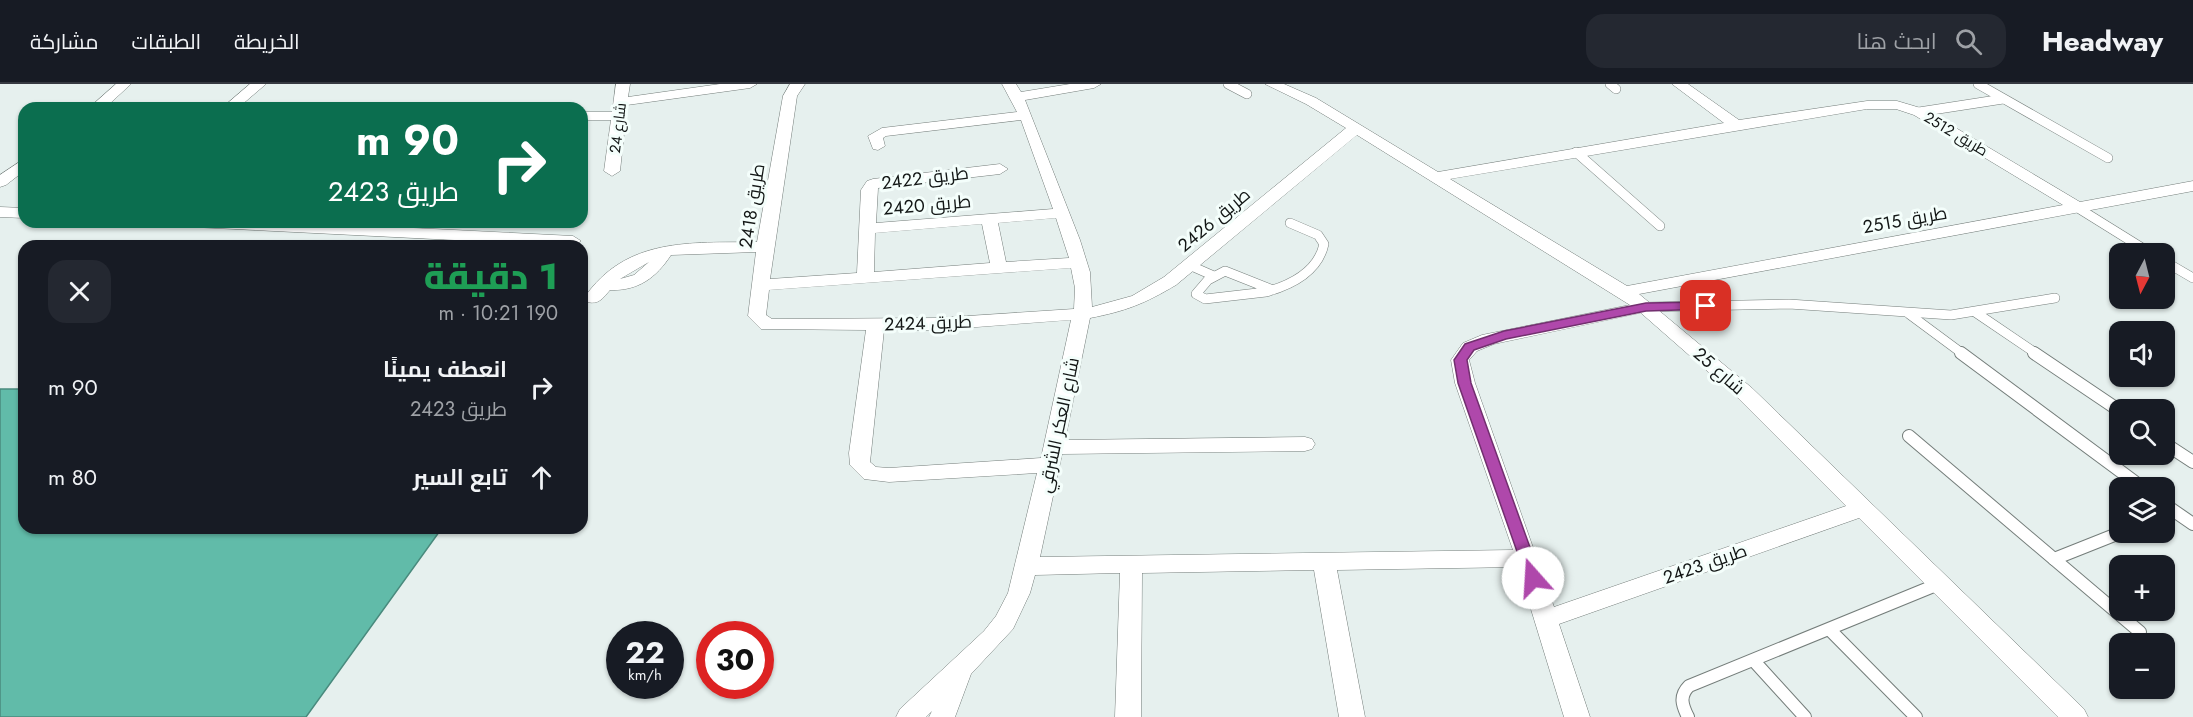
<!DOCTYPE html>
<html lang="ar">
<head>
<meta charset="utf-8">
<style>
  body { margin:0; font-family:Jost,Cairo,sans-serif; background:#242831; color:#f1f3f6; direction:rtl; height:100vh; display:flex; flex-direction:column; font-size:22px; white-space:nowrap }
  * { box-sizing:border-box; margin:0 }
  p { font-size:20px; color:#9ea1a6 }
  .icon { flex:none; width:33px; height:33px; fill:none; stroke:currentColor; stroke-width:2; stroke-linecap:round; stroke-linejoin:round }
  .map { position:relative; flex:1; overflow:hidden; direction:ltr }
  .panel { position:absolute; left:18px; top:156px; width:570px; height:294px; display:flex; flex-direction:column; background:#171b24; border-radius:18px; box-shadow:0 2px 4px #0004; direction:rtl }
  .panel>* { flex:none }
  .banner { position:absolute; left:18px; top:18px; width:570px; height:126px; border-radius:18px; box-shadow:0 2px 4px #0004; direction:rtl; background:#0b6e4f; color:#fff; overflow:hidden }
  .needle { width:39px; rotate:187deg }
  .tools { position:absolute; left:2109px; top:159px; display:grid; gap:12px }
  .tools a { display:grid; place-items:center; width:66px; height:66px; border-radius:12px; background:#171b24; box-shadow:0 2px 4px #0004; font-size:30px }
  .speed { position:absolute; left:606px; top:537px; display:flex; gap:12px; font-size:30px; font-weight:700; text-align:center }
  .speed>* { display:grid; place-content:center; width:78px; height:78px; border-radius:50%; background:#171b24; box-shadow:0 2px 4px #0004; line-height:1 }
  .speed small { font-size:15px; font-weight:400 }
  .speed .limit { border:9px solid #d22; background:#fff; color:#111 }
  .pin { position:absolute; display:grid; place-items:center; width:51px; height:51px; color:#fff; margin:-26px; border-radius:12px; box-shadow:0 3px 9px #0006 }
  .me { position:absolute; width:66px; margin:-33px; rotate:341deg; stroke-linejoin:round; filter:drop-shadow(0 0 4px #0008) }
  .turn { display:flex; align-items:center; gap:21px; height:126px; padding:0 30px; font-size:27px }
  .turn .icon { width:78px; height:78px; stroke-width:2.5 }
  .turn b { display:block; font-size:42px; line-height:51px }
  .round { display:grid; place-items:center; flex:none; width:63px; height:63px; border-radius:18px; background:#242831 }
  .headline { display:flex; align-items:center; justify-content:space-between; height:102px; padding:0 30px }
  h1 { font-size:36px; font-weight:800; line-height:45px; color:#1e9e55 }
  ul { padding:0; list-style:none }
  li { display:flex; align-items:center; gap:18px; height:90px; padding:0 30px }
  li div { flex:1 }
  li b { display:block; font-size:22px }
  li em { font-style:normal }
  header { display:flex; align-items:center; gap:36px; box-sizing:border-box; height:84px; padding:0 30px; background:#171b24; border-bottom:2px solid #363941 }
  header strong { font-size:28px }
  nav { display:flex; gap:33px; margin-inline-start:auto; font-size:21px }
  .search { width:420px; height:54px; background:#242831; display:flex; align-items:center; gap:15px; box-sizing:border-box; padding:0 21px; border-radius:18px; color:#9ea1a6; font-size:22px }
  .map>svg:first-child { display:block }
</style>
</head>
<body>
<header>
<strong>Headway</strong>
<div class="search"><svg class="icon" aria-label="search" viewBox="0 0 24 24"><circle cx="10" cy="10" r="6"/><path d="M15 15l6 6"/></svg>ابحث هنا</div>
<nav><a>الخريطة</a><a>الطبقات</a><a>مشاركة</a></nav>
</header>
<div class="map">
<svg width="2193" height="633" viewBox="0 0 2193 633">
  <rect width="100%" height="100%" fill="#e6f0ee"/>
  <polygon fill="#61bba9" stroke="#498a7d" stroke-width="1.5" points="0,305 24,305 24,444 442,444 306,633 0,633"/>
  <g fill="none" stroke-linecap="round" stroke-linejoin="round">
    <g stroke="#747d7a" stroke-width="10">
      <g id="lane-far1">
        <polyline points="1228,0 1247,10"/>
        <polyline points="1610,0 1616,5"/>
        <polyline points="1978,0 2108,74"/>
        <polyline points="1919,28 2003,15"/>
        <polyline points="1576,68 1660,142"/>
        <polyline points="2078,124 2152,170"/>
        <polyline points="2164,177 2193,194"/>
        <polyline points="1189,181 1214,192"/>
        <path d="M1273 206 1225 187 1208 196 1196 210 1205 215 1266 208C1291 201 1318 188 1324 160L1318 151 1290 139"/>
        <polyline points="1645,223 1789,220 1951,231 2055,214"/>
        <polyline points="1975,228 2037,270"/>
        <polyline points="1909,230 1963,270"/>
      </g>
    </g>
    <g stroke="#747d7a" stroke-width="14">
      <g id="lane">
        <polyline points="1961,269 2143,404"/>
        <polyline points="2034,269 2120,327"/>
        <polyline points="1909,352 2140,548"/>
        <polyline points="2164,359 2193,378"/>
        <polyline points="2164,420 2193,440"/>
        <polyline points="2054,475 2122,448"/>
        <polyline points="1830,546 1916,633"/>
        <polyline points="1754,577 1805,633"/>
        <path d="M1688 633C1682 621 1679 612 1689 602L1941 499"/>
      </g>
    </g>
    <g stroke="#747d7a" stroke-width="1">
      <g id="street">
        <polygon points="116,0 131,0 105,24 89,24"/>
        <polygon points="250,0 266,0 238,24 222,24"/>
        <polygon points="616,0 630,0 628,13 720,0 757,0 750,4 627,21 620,87 612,92 604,87 611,36 582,36 582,28 612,28"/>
        <path d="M790 0H805L797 12 770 195 857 189 861 106 867 97 873 95 1000 80 1008 85 1000 90 878 104 876 139 1053 125 1021 36 886 52 883 54 885 62 878 66 873 65 868 52 882 44 1017 28 1002 0H1016L1021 8 1070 0H1101L1094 4 1025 16 1080 156 1090 188 1092 223 1132 212 1164 193 1346 44 1306 20 1265 0H1284L1316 14 1438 88 1724 39 1672 0H1688L1739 36 1867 17H1897L1924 25 2080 118 2193 97V107L1639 210 1752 304 2084 625 2088 633H2058L1859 434 1559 540 1590 633H1564L1518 483 1337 486 1365 633H1339L1314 486 1142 489 1141 633H1115L1120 489 1035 491 1030 509 1013 545 971 590 955 633H929L932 627 926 633H896L900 625 984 547 996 532 1008 509 1037 389 889 398 864 395 850 381 849 369 866 246 761 245 748 232 756 168 671 171C656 194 638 207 610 206 603 214 599 221 587 218L584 214C626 153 690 159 757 158L783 12ZM1867 25H1896L1914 31 2063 121 1627 202 1450 95ZM1357 51 1630 221 1482 251 1463 259 1451 276 1455 299 1513 466 1040 473 1062 370 1305 367 1312 365 1315 360 1312 355 1305 353 1065 356 1090 234C1126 227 1144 220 1176 201ZM1056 134 1069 174 1006 178 998 139ZM982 140 990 179 874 188 875 149ZM649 178 634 191 620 195ZM1071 184 1075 204 1074 225 937 234 772 235 766 231 769 206ZM1641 229 1738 314 1846 422 1554 523 1475 299 1469 276 1477 267 1494 260ZM1071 236 1041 374 889 384 876 383 870 378 884 246H937Z"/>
        <polygon points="24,75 24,87 6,101 0,103 0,91"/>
        <polygon points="0,123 24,124 24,134 0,133"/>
        <polygon points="186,138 292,138 573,152 581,157 573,162 194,143"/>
      </g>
    </g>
    <use href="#lane-far1" stroke="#fff" stroke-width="9"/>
    <use href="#lane" stroke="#fff" stroke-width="12"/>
    <use href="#street" fill="#fff" fill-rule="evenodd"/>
  </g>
  <polygon fill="#af48ab" stroke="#722f6f" stroke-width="1.5" points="1706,218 1712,222 1711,225 1646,227 1506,255 1474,266 1467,276 1471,299 1541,494 1539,499 1533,501 1528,499 1458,299 1454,276 1465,260 1504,247 1646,219"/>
  <g text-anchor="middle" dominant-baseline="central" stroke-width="6" stroke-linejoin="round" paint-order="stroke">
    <g font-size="15" fill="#121615" stroke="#f4fefb">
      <text transform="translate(618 44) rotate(-83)">شارع 24</text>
      <text transform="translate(1956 50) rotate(31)">طريق 2512</text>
    </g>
    <g font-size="18" fill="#121615" stroke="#f4fefb">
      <text transform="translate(925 94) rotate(-7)">طريق 2422</text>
      <text transform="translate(927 121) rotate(-5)">طريق 2420</text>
      <text transform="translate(752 122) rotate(-81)">طريق 2418</text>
      <text transform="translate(1214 136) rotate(-40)">طريق 2426</text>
      <text transform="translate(1905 136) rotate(-10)">طريق 2515</text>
      <text transform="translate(928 239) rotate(-2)">طريق 2424</text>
      <text transform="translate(1719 287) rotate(41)">شارع 25</text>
      <text transform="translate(1059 341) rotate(-78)">شارع العكر الشرقي</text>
      <text transform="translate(1705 480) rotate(-19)">طريق 2423</text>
    </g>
  </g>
</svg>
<div class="tools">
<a><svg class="needle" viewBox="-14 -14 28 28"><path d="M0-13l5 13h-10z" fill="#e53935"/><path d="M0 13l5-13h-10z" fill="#9ea1a6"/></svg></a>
<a><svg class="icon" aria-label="sound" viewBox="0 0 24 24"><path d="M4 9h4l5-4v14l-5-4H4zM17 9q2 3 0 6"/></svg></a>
<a><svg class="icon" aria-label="search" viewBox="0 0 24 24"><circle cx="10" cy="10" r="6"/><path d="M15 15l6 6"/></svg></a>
<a><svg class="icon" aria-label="layers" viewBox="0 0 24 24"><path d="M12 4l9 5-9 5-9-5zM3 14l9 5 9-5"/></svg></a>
<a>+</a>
<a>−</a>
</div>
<div class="speed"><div>22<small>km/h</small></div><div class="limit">30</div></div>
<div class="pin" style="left:1706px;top:222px;background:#d93025"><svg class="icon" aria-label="arrive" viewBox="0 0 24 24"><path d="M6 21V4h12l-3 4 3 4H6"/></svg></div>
<svg class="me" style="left:1533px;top:494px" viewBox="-20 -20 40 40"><circle r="19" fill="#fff"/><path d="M0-13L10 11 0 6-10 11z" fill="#af48ab"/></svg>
<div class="banner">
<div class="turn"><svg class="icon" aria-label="right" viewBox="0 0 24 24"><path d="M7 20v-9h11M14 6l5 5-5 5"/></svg><div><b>90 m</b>طريق 2423</div></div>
</div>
<section class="panel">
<div class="headline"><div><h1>1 دقيقة</h1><p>190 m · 10:21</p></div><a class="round"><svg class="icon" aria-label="close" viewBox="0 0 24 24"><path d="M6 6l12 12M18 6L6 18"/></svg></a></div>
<ul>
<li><svg class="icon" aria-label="right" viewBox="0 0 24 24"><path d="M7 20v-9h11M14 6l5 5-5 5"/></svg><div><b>انعطف يمينًا</b><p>طريق 2423</p></div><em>90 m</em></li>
<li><svg class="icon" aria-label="ahead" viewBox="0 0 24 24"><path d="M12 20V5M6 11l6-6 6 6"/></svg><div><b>تابع السير</b></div><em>80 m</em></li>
</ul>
</section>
</div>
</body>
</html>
